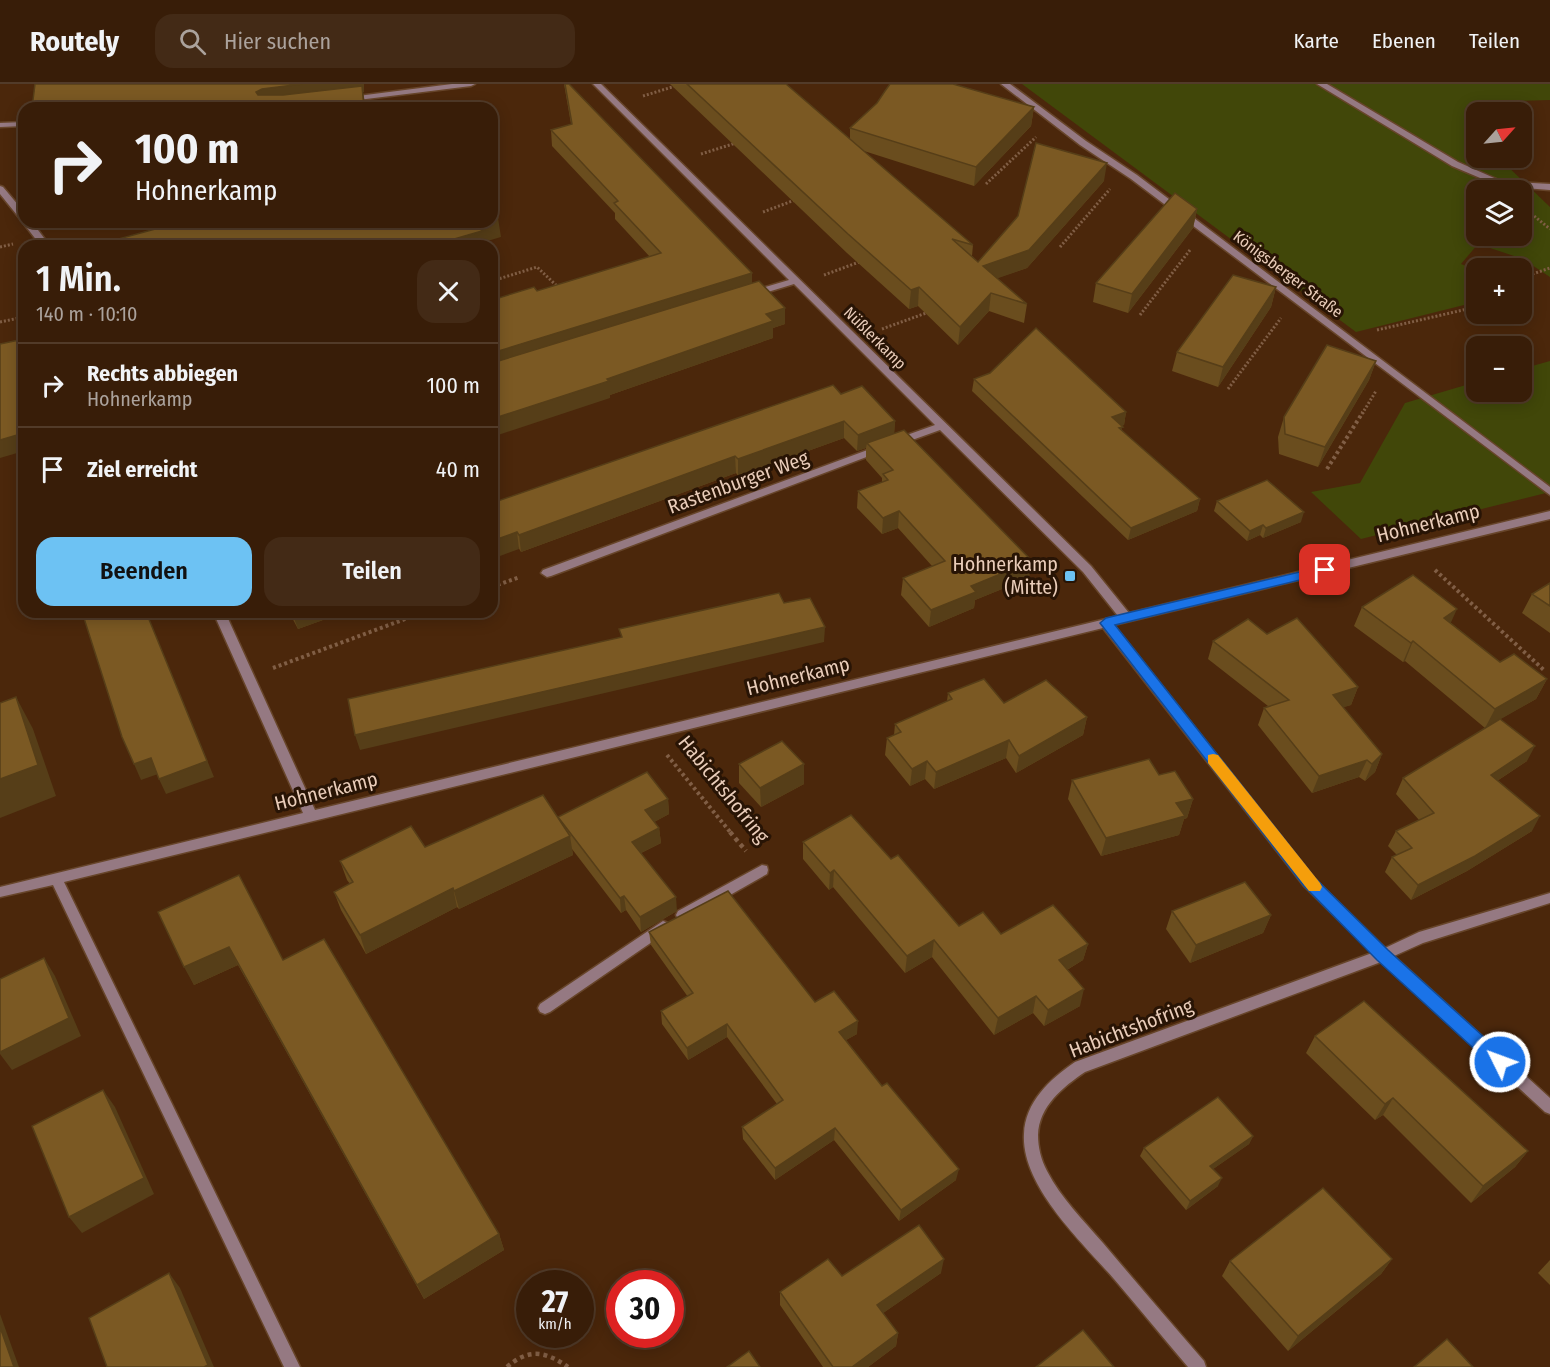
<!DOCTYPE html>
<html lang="de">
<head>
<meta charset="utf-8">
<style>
  body { margin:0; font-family:"Fira Sans Condensed",sans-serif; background:#432a16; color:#f1f3f6; height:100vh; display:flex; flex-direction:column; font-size:22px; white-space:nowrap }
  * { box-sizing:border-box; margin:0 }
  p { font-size:20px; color:#aba29c }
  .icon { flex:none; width:33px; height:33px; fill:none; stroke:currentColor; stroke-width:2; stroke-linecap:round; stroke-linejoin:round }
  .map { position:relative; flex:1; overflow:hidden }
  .sheet { position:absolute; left:18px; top:156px; width:480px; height:378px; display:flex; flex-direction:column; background:#381d08; border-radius:18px; box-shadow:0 3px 15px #0003,0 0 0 2px #523b29 }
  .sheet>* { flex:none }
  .guide { position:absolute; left:18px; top:18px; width:480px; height:126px; border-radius:18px; box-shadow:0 3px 15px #0003,0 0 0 2px #523b29; background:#381d08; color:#f1f3f6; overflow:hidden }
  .needle { width:39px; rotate:63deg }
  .tools { position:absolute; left:1466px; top:18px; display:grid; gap:12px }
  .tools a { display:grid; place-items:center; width:66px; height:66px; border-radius:12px; background:#381d08; box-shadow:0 3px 15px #0003,0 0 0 2px #523b29; font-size:30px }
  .speed { position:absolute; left:516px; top:1186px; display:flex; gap:12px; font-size:30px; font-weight:700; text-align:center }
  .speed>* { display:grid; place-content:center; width:78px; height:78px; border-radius:50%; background:#381d08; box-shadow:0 3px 15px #0003,0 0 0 2px #523b29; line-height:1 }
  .speed small { font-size:15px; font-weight:400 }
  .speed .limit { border:9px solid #d22; background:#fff; color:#111 }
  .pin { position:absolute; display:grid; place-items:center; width:51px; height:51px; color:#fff; margin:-26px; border-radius:12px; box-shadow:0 3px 9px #0006 }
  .me { position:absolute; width:66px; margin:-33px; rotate:312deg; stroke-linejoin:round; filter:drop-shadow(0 0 4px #0008) }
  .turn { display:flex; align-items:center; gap:21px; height:126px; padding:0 18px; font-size:27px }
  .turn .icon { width:78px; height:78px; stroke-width:2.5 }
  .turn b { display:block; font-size:42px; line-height:51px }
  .round { display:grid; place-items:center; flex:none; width:63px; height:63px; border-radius:18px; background:#432a16 }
  .headline { display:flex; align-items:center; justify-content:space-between; height:102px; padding:0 18px }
  h1 { font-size:36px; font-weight:600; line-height:45px }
  .primary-button { display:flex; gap:12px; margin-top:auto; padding:12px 18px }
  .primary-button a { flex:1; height:69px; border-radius:18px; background:#6dc2f3; color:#111; font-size:24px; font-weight:600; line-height:69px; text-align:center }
  .primary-button a+a { background:#432a16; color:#f1f3f6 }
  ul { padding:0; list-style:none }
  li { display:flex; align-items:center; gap:18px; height:84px; padding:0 18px; border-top:2px solid #523b29 }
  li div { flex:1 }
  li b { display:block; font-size:22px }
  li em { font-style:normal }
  header { display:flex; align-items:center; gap:36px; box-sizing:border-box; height:84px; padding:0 30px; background:#381d08; border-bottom:2px solid #523b29 }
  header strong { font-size:28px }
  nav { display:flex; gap:33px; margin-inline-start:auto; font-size:21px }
  .search { width:420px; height:54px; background:#432a16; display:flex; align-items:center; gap:15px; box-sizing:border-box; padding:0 21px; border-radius:18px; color:#aba29c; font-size:22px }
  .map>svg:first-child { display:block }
</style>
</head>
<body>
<header>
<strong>Routely</strong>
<div class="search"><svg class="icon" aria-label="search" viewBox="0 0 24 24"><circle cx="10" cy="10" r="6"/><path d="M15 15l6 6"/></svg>Hier suchen</div>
<nav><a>Karte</a><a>Ebenen</a><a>Teilen</a></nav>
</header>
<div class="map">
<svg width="1550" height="1283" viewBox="0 0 1550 1283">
  <rect width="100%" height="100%" fill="#4b270b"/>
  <g fill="#414709" fill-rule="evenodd">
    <path d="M1022 0H1550V16L1519 17 1512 28H1476V74H1499L1550 123V193L1523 175 1478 160 1461 180 1476 186V218L1356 248ZM1476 106H1521V152H1476Z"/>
    <polygon points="1550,277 1550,408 1361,455 1311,408 1360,399 1405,319 1476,298 1476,308 1521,308 1521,285"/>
  </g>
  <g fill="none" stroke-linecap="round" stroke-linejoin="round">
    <g stroke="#67452a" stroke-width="3">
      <g id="service">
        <polygon points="762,781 767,782 768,786 767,790 688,835 683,837 678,835 676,831 678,827"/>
        <polygon points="663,837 668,839 670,843 668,847 550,928 545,930 540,928 538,924 540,920"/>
      </g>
    </g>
    <g stroke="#67452a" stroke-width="3">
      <g id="minor">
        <polygon points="452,0 475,0 471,2 350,17 346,15 350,13"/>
        <path d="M593 0H601L1091 482 1129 529 1550 427V435L1114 541 1314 794 1385 864 1419 848 1550 809V819L1423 859 1394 872 1550 1014V1030L1545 1028 1381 878 1085 988C1063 1003 1039 1022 1038 1051 1038 1063 1041 1076 1047 1087 1061 1114 1083 1136 1103 1159 1136 1198 1170 1238 1204 1277L1206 1283H1188C1163 1254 1139 1224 1114 1195 1082 1158 1021 1102 1024 1050 1025 1018 1050 995 1075 978L1372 869 1304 802 1103 544 64 798 300 1283H284L53 801 0 813V803L303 729 213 528H225L315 726 1118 532 1083 488 940 346 901 360H893V356L935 341 794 200 755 212H749V208L789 196Z"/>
        <polygon points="1001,0 1010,0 1086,57 1137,91 1550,403 1550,411 1131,95 1080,61"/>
        <polygon points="1317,0 1327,0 1458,78 1501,97 1550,100 1550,106 1499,102 1452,82"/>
        <polygon points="24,38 24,42 0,43 0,39"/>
        <polygon points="0,102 3,103 24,128 24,138 32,138 50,162 41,162 24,140 24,137 21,136 0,110"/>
        <polygon points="881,361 885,362 885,366 551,492 547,493 541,489 543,486"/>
      </g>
    </g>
    <g stroke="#805e45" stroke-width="3" stroke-dasharray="2 2" stroke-linecap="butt">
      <polyline points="643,12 682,0"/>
      <polyline points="701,70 736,59"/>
      <polyline points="986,100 1036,53"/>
      <polyline points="1528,127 1550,145"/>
      <polyline points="763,128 795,116"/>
      <polyline points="0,163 13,160"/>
      <polyline points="1060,163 1110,105"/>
      <polyline points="824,191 862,177"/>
      <polyline points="1521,194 1550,184"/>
      <polyline points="492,197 537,183 559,204"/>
      <polyline points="1140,231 1190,166"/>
      <polyline points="0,238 24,233"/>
      <polyline points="882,245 929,228"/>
      <polyline points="1377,246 1476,223"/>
      <polyline points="1228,305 1281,234"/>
      <polyline points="1362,330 1376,307"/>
    </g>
    <g stroke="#805e45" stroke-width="4" stroke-dasharray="3 3" stroke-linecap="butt">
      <polyline points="1327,385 1363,328"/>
      <polyline points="1435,486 1545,587"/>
      <polyline points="492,503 520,493"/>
      <polyline points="273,584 424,528"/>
      <polyline points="667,671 731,749"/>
    </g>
    <g stroke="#805e45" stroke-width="4.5" stroke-dasharray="4 4" stroke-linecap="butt">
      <polyline points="730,748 746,767"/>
      <path d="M507 1283C529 1264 545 1267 568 1283"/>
    </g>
    <use href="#service" fill="#957982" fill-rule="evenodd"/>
    <use href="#minor" fill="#957982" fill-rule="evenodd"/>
  </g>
  <g fill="#6a4d1e">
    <polygon points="564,0 752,189 752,199 785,240 773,244 773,254 610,311 610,314 537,207 650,173 615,135 615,129 552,62 551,46 571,40"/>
    <polygon points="670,0 786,0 850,55 850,44 877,19 890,0 956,0 956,1 1034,23 1031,42 974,102 864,67 973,161 972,172 978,178 1104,97 1027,184 997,194 1027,220 1024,239 989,227 958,261 918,222 909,225 847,169"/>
    <polygon points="1197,125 1193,144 1128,229 1093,218 1096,199"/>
    <polygon points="1276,203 1271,223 1218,303 1172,287 1177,268"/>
    <polygon points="1376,277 1369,296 1318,383 1279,370 1278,353 1284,333"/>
    <polygon points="974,295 1126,328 1124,341 1121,342 1122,347 1200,415 1197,427 1128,456 972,307"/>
    <polygon points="841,310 895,337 894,349 1029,494 975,516 974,524 929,543 901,511 903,494 932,482 898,444 882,450 857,424 858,407 882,398 882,394 866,376 866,364 857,367 844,354 738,392 736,389 521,468 492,419"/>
    <polygon points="1217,417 1301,438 1263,454 1260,451 1247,457 1214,427"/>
    <polygon points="1550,499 1550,549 1522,529 1532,510"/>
    <polygon points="1362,523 1451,539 1500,578 1547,595 1536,615 1500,635 1527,677 1497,697 1532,747 1467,787 1411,816 1385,788 1392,773 1397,771 1388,762 1396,747 1419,736 1396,710 1403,694 1485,644 1405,577 1403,578 1354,542"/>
    <polygon points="289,528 345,528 298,545"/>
    <polygon points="1267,550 1358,603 1351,621 1343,623 1382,670 1375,688 1365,697 1359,693 1312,709 1258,641 1264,624 1268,622 1208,575 1213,557"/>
    <polygon points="948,609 1087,633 1083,651 1016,689 1006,674 934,705 925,695 910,702 885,671 887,654 894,651 895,640 947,617"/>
    <polygon points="739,680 804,700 761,723 739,699"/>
    <polygon points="1072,696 1193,715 1187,734 1184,735 1179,751 1101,772 1068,715"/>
    <polygon points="668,715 669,730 654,738 659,744 661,759 641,769 677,827 641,848 626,826 621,829 572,765 573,771 459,825 457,823 366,870 341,826 334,808 350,800 347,796 340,777 425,763 558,733"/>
    <polygon points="803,758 891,775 959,842 1001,850 1088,860 1083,876 1067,886 1080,922 1044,942 1033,929 994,951 932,873 905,889 833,803 829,806 803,775"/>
    <polygon points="1172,827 1271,831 1263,849 1190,879 1166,845"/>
    <polygon points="158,828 283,876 499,1150 504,1166 424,1215 238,881 194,901"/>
    <polygon points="649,848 815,918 857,950 846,956 956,1096 899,1137 834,1056 775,1096 743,1055 742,1043 777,1020 727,953 688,976 662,940 661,927 688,913 651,861"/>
    <polygon points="1315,952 1528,1067 1515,1083 1471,1119 1383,1031 1375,1036 1306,969"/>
    <polygon points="1253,1052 1249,1060 1213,1085 1218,1102 1186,1126 1140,1072 1144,1064"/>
    <polygon points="1392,1175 1381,1190 1288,1267 1222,1192 1230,1177"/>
    <polygon points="1550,1176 1550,1201 1538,1189"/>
    <polygon points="941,1189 883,1229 898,1249 896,1262 868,1283 823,1283 780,1221 780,1208 842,1192"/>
  </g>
  <g fill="#563e18">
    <polygon points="302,0 364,0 364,8 363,8 366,24 266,20 256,8 262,5"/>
    <polygon points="1034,23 1031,42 974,102 976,83"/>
    <polygon points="1107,79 1104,97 1027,184 981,200 983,182"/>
    <polygon points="1197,125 1193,144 1128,229 1132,210"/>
    <polygon points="498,134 501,153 484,158 484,162 430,162 477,140 483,138 492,138 492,136"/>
    <polygon points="752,189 752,205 492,287 492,269"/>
    <polygon points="919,203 918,222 909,225 911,206"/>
    <polygon points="1276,203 1271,223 1218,303 1223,283"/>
    <polygon points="991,209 989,227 958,261 960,243"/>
    <polygon points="785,224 785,240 773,244 773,254 610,311 610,314 492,353 492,335 766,230"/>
    <polygon points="1376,277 1369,296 1318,383 1325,363"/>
    <polygon points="1126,328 1124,341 1109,346 1112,333"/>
    <polygon points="844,337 844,354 738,392 738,375"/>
    <polygon points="895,337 894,354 867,359 866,364 857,367 858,351"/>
    <polygon points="24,349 24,367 0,374 0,356"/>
    <polygon points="735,372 736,389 521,468 519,451"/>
    <polygon points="1200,415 1197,427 1128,456 1131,444"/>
    <polygon points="899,427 898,444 882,450 883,434"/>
    <polygon points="1304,428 1301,438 1263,454 1266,444"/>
    <polygon points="1263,441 1260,451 1247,457 1250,447"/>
    <polygon points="517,448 519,465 492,475 492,457"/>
    <polygon points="1032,477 1029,494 975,516 974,524 929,543 931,526 971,502"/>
    <polygon points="1457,525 1448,545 1444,534"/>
    <polygon points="146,528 214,693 166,710 159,695"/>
    <polygon points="294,528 345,528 298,545 292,529"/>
    <polygon points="825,543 824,558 360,666 355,651"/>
    <polygon points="1413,557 1405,577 1403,578 1411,559"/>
    <polygon points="1547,595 1536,615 1485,644 1495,625"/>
    <polygon points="1358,603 1351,621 1326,629 1333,611"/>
    <polygon points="16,613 33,645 56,712 0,734 0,695"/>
    <polygon points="1087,633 1083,651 1016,689 1019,672"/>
    <polygon points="1009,656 1006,674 934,705 936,688"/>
    <polygon points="1535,662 1527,677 1483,706 1491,691"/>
    <polygon points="1382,670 1375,688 1365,697 1372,680"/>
    <polygon points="151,674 158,690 141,696 134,680"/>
    <polygon points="1367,676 1359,693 1312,709 1319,692"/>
    <polygon points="927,677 925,695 910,702 912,685"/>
    <polygon points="804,680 804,700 761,723 760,704"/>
    <polygon points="668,715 669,730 647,742 645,726"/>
    <polygon points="1193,715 1187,734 1184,735 1179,751 1101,772 1106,754 1176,719"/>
    <polygon points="1540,732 1532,747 1467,787 1411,816 1418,801"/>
    <polygon points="659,744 661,759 633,773 632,758"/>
    <polygon points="570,752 573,771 459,825 454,807"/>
    <polygon points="834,786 833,803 829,806 830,789"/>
    <polygon points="453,804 457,823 366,870 360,851"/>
    <polygon points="624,812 626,826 621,829 620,814"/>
    <polygon points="676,813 677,827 641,848 640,833"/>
    <polygon points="1271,831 1263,849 1190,879 1196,861"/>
    <polygon points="934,856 932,873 905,889 907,872"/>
    <polygon points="1088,860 1083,876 1055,893 1059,876"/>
    <polygon points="229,863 238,881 194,901 184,883"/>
    <polygon points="44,874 55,892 81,952 12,986 0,970 0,968"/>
    <polygon points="1084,905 1080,922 1044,942 1048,926"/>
    <polygon points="1036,912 1033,929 994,951 998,934"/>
    <polygon points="858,937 857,950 839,960 839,948"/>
    <polygon points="727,940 727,953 688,976 687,964"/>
    <polygon points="103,1006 115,1023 154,1110 82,1149 69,1133"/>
    <polygon points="1393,1014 1383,1031 1375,1036 1385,1020"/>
    <polygon points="835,1044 834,1056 775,1096 775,1084"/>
    <polygon points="1253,1052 1249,1060 1206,1090 1210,1082"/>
    <polygon points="1528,1067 1515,1083 1471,1119 1483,1102"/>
    <polygon points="959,1085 956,1096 899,1137 901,1126"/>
    <polygon points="1222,1094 1218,1102 1186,1126 1190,1117"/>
    <polygon points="499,1150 504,1166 424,1215 417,1201"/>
    <polygon points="944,1175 941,1189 876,1234 877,1221"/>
    <polygon points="1392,1175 1381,1190 1288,1267 1298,1252"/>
    <polygon points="169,1189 180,1204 214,1283 204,1283"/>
    <polygon points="0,1230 19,1283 14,1283 0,1243"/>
    <polygon points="898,1249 896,1262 868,1283 852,1283"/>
  </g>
  <g fill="#7b5923" stroke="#563e18" stroke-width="1.5">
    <polygon points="35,0 302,0 262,5 256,8 258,11 283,11 362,2 364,24 32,24"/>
    <polygon points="565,0 569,0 752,189 492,269 492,216 534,203 537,207 661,169 614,119 618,117 551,46 572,40"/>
    <polygon points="687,0 786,0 973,161 952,155 978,178 1018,132 1036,59 1107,79 1029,166 983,182 1027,220 991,209 960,243 919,203 911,206 848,150"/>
    <polygon points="890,0 953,0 1034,23 976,83 850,44 877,19 885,7"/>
    <polygon points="1175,109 1197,125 1132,210 1096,199"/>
    <polygon points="492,127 498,134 492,136"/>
    <polygon points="181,138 483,138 477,140 482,147 430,162 100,162 100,160"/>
    <polygon points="1233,191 1276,203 1223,283 1177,268"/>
    <polygon points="759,197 785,224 766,230 773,237 607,295 609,297 492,335 492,279"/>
    <polygon points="1036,244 1126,328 1112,333 1123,343 1119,344 1200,415 1131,444 974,295 990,289"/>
    <polygon points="24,255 24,349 0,356 0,260"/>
    <polygon points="1327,261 1376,277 1325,363 1285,350 1284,333"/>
    <polygon points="833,301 841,310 862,302 895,337 858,351 844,337 738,375 735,372 519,451 517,448 492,457 492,419"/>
    <polygon points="904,346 1032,477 971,502 976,508 931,526 903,494 945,477 899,427 883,434 858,407 888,396 883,390 893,386 867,359"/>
    <polygon points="1267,396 1304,428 1266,444 1263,441 1250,447 1217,417"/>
    <polygon points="1413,491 1457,525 1444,534 1500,578 1514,570 1547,595 1495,625 1413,557 1411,559 1362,523"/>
    <polygon points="1550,499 1550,522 1532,510"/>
    <polygon points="779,509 784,519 810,514 825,543 355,651 348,615 622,553 619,545"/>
    <polygon points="82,528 146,528 207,677 159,695 151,674 134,680 122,653"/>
    <polygon points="1297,534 1358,603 1333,611 1382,670 1372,680 1367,676 1319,692 1264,624 1289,616 1213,557 1248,535 1267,550"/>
    <polygon points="984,595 1004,619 1046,596 1087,633 1019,672 1009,656 936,688 927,677 912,685 887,654 901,648 895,640 952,615 948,609"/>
    <polygon points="16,613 38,681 0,695 0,619"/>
    <polygon points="1500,635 1535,662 1491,691 1540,732 1475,772 1418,801 1392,773 1412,764 1396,747 1434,729 1403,694"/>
    <polygon points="782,657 804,680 760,704 739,680"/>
    <polygon points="1149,675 1159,691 1175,687 1193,715 1176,719 1185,732 1106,754 1072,696"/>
    <polygon points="647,688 668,715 645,726 659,744 632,758 676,813 640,833 624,812 620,814 558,733"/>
    <polygon points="543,711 570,752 454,807 453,804 360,851 334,808 353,798 340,777 411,742 425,763"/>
    <polygon points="851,731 891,775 898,771 959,842 983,828 1001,850 1053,821 1088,860 1059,876 1084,905 1048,926 1036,912 998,934 934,856 907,872 834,786 830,789 803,758"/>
    <polygon points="239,791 283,876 324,855 499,1150 417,1201 229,863 184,883 158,828"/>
    <polygon points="1245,798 1271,831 1196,861 1172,827"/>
    <polygon points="728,807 815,918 834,907 858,937 839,948 882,1002 887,999 959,1085 901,1126 835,1044 775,1084 742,1043 783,1016 727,940 687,964 661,927 693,909 649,848"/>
    <polygon points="44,874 69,934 0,968 0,895"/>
    <polygon points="1364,917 1528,1067 1483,1102 1393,1014 1385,1020 1315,952"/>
    <polygon points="103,1006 144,1094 69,1133 32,1042"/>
    <polygon points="1218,1013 1253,1052 1210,1082 1222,1094 1190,1117 1144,1064"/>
    <polygon points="1323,1104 1392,1175 1298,1252 1230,1177"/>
    <polygon points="919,1141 944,1175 877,1221 898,1249 852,1283 833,1283 780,1208 828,1175 842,1192"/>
    <polygon points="169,1189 208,1281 204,1283 107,1283 89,1234"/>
    <polygon points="0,1243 14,1283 0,1283"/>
    <polygon points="1083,1246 1114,1283 1036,1283"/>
    <polygon points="1447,1255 1473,1283 1414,1283"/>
    <polygon points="749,1267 760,1283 727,1283"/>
  </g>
  <polygon fill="#1a73e8" stroke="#114b97" stroke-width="1.5" points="1325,482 1329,483 1329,489 1115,541 1315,794 1388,866 1506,973 1508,978 1506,983 1500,985 1494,983 1377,876 1304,802 1100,539 1106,534"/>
  <polygon fill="#f59e0b" points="1213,670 1218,671 1320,799 1322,803 1320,807 1309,807 1208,679 1208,671"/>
  <rect fill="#6dc2f3" stroke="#281405" stroke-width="2" x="1064" y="486" width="12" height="12" rx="3"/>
  <g text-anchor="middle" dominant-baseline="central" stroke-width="6" stroke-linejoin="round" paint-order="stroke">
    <g font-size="16" fill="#e9ccb9" stroke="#281405">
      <text transform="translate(1288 190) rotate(37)">Königsberger Straße</text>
      <text transform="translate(875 254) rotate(45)">Nüßlerkamp</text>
    </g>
    <g font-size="20" fill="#e9ccb9" stroke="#281405">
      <text transform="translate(738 398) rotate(-20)">Rastenburger Weg</text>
      <text transform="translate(1428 439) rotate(-14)">Hohnerkamp</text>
      <text transform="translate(798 592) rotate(-14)">Hohnerkamp</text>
      <text transform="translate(724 705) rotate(51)">Habichtshofring</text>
      <text transform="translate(326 707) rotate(-14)">Hohnerkamp</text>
      <text transform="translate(1131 944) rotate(-21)">Habichtshofring</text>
    </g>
    <g font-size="20" fill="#e9ccb9" stroke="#281405" text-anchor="end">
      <text x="1058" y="480">Hohnerkamp<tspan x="1058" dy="23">(Mitte)</tspan></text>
    </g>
  </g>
</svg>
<div class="tools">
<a><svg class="needle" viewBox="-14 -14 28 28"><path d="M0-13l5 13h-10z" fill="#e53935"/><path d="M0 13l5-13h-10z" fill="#aba29c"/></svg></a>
<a><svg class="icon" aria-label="layers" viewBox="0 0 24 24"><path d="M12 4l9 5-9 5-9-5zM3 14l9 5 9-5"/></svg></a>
<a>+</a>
<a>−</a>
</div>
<div class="speed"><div>27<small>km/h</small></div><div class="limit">30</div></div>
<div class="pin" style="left:1325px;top:486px;background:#d93025"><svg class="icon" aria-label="arrive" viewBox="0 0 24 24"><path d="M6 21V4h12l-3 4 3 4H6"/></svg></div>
<svg class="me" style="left:1500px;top:978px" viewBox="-20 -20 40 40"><circle r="17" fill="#1a73e8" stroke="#fff" stroke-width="3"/><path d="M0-11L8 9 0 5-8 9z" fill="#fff"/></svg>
<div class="guide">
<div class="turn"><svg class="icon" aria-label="right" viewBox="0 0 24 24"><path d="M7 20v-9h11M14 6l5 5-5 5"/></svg><div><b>100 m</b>Hohnerkamp</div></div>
</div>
<section class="sheet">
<div class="headline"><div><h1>1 Min.</h1><p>140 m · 10:10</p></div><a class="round"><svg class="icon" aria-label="close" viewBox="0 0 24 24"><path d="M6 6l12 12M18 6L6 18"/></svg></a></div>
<ul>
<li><svg class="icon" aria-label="right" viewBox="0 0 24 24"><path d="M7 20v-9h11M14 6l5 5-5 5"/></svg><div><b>Rechts abbiegen</b><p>Hohnerkamp</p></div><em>100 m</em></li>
<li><svg class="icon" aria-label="arrive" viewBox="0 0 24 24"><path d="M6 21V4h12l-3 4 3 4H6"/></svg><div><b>Ziel erreicht</b></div><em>40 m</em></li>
</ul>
<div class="primary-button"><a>Beenden</a><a>Teilen</a></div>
</section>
</div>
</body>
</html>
